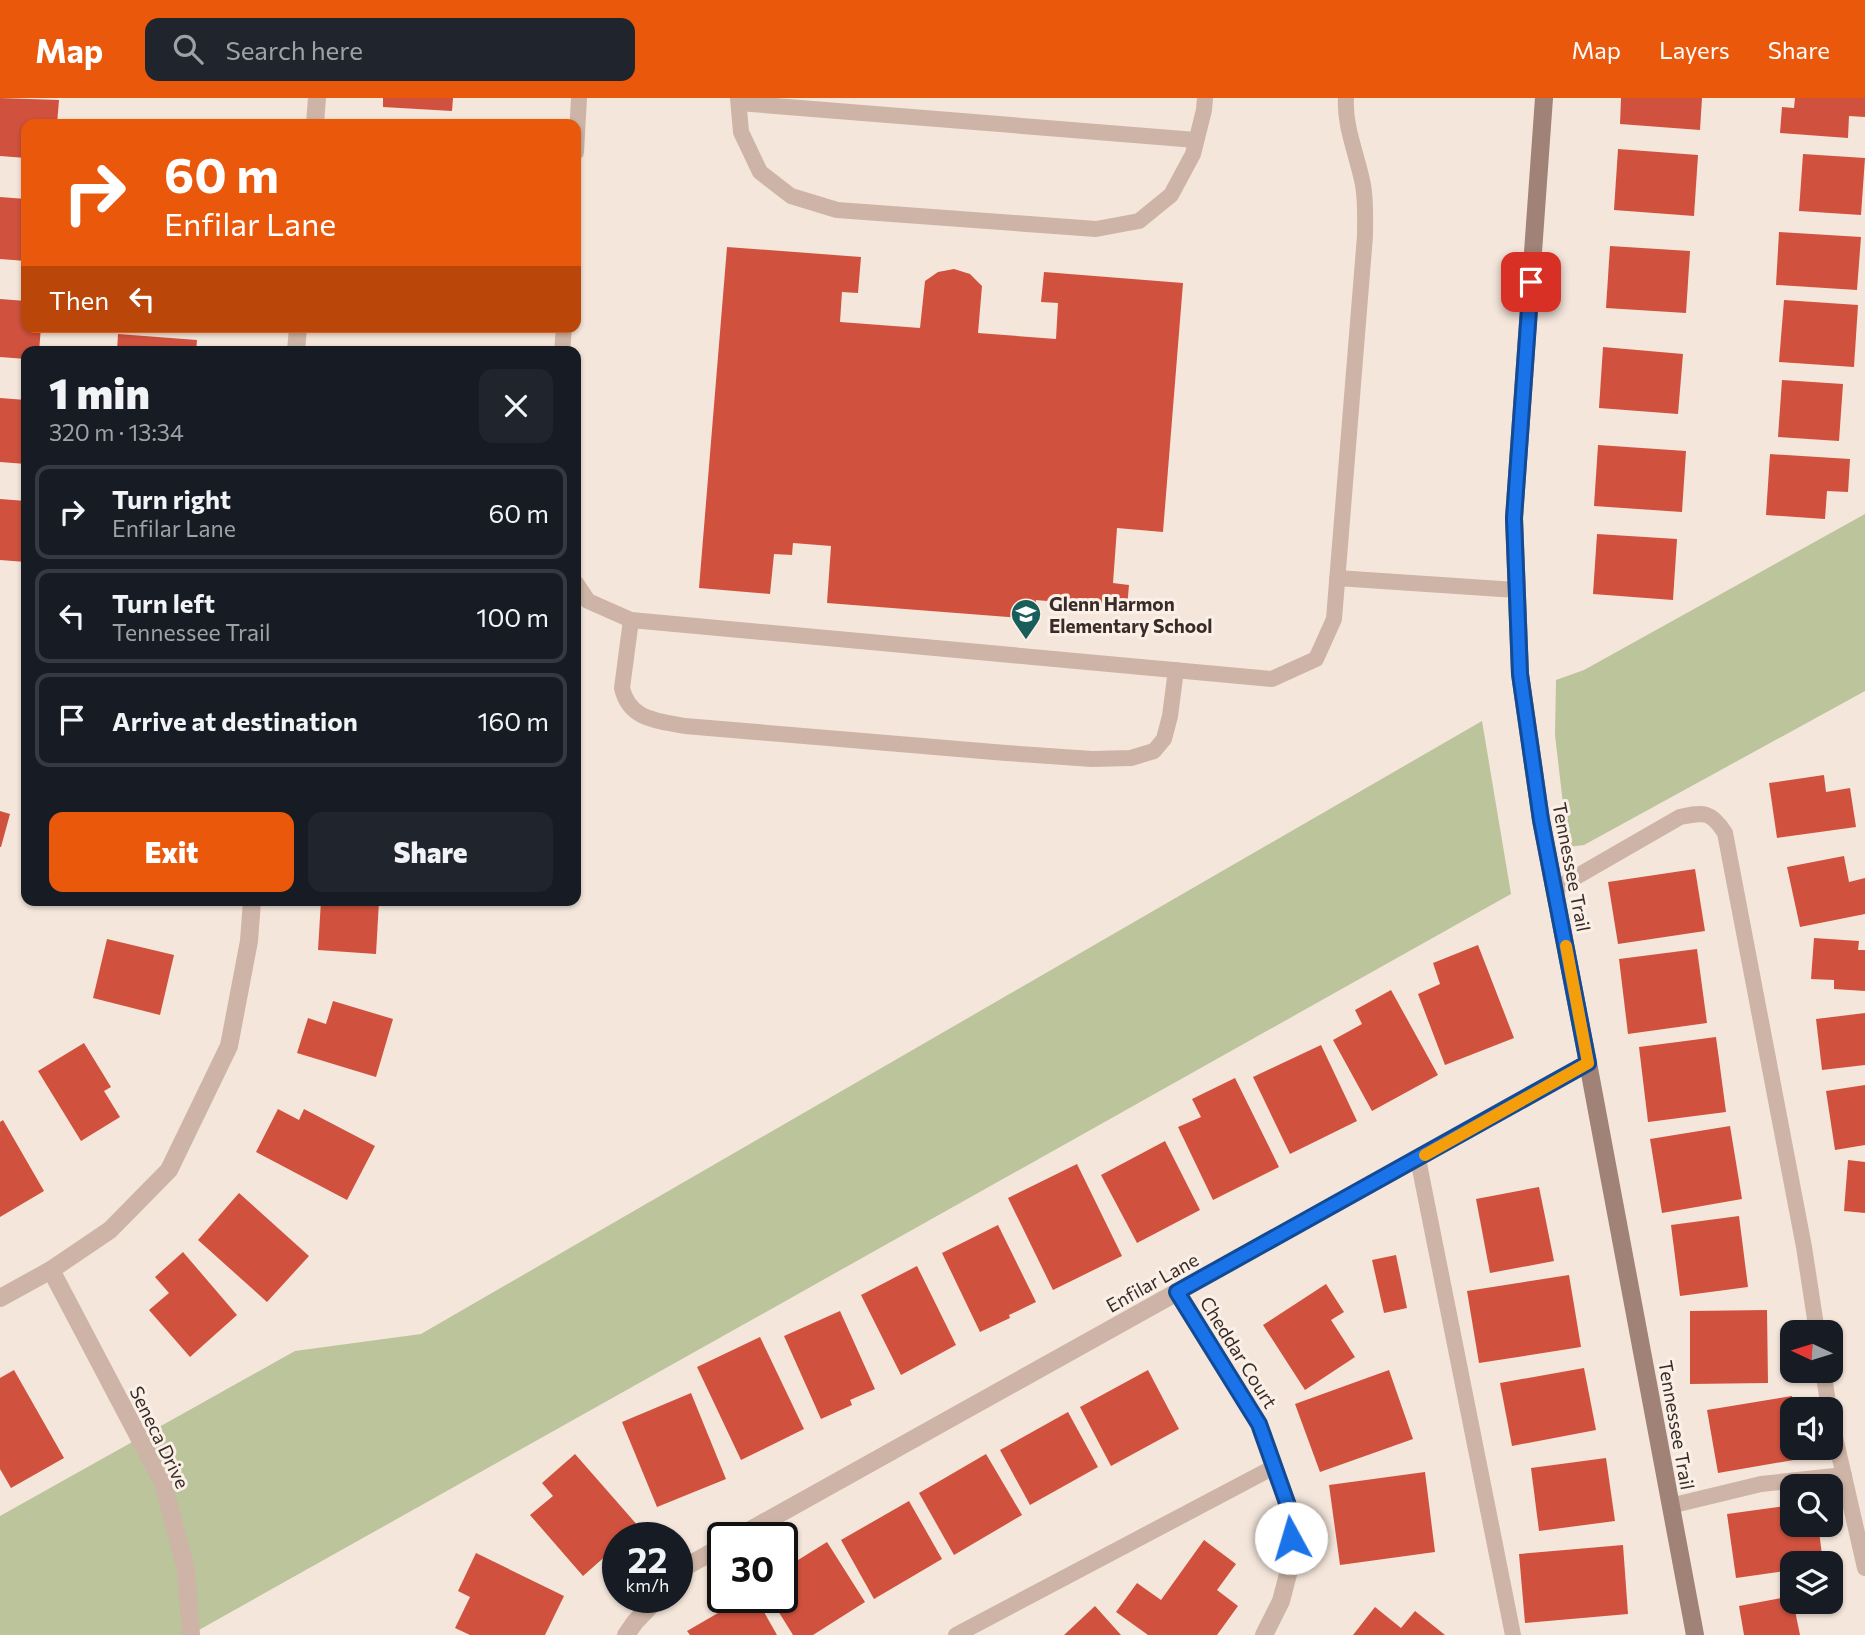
<!DOCTYPE html>
<html lang="en">
<head>
<meta charset="utf-8">
<style>
  body { margin:0; font-family:Commissioner,sans-serif; background:#20242c; color:#f1f3f6; height:100vh; display:flex; flex-direction:column; font-size:26px; white-space:nowrap }
  * { box-sizing:border-box; margin:0 }
  p { font-size:23px; color:#9ea1a6 }
  .icon { flex:none; width:38px; height:38px; fill:none; stroke:currentColor; stroke-width:2; stroke-linecap:round; stroke-linejoin:round }
  .map { position:relative; flex:1; overflow:hidden }
  .panel { position:absolute; left:21px; top:248px; width:560px; height:560px; display:flex; flex-direction:column; background:#171b24; border-radius:14px; box-shadow:0 2px 5px #0004 }
  .panel>* { flex:none }
  .banner { position:absolute; left:21px; top:21px; width:560px; height:214px; border-radius:14px; box-shadow:0 2px 5px #0004; background:#ea580c; color:#fff; overflow:hidden }
  .needle { width:46px; rotate:274deg }
  .buttons { position:absolute; left:1780px; top:1222px; display:grid; gap:14px }
  .buttons a { display:grid; place-items:center; width:63px; height:63px; border-radius:14px; background:#171b24; box-shadow:0 2px 5px #0004; font-size:35px }
  .speed { position:absolute; left:602px; top:1424px; display:flex; gap:14px; font-size:35px; font-weight:700; text-align:center }
  .speed>* { display:grid; place-content:center; width:91px; height:91px; border-radius:50%; background:#171b24; box-shadow:0 2px 5px #0004; line-height:1 }
  .speed small { font-size:18px; font-weight:400 }
  .speed .limit { border:4px solid #111; border-radius:10px; background:#fff; color:#111 }
  .pin { position:absolute; display:grid; place-items:center; width:60px; height:60px; color:#fff; margin:-30px; border-radius:14px; box-shadow:0 4px 10px #0006 }
  .me { position:absolute; width:77px; margin:-38px; rotate:354deg; stroke-linejoin:round; filter:drop-shadow(0 0 5px #0008) }
  .turn { display:flex; align-items:center; gap:24px; height:147px; padding:0 28px; font-size:32px }
  .turn .icon { width:91px; height:91px; stroke-width:2.5 }
  .turn b { display:block; font-size:49px; line-height:60px }
  .then { display:flex; align-items:center; height:66px; padding:0 28px; background:#0003; gap:14px; font-size:26px }
  .round { display:grid; place-items:center; flex:none; width:74px; height:74px; border-radius:14px; background:#20242c }
  .headline { display:flex; align-items:center; justify-content:space-between; height:119px; padding:0 28px }
  h1 { font-size:42px; font-weight:800; line-height:52px }
  .button { display:flex; gap:14px; margin-top:auto; padding:14px 28px }
  .button a { flex:1; height:80px; border-radius:14px; background:#ea580c; color:#fff; font-size:28px; font-weight:800; line-height:80px; text-align:center }
  .button a+a { background:#20242c; color:#f1f3f6 }
  ul { padding:0; list-style:none }
  li { display:flex; align-items:center; gap:21px; height:94px; margin:0 14px 10px; padding:0 14px; border:4px solid #363941; border-radius:14px }
  li div { flex:1 }
  li b { display:block; font-size:26px }
  li em { font-style:normal }
  header { display:flex; align-items:center; gap:42px; box-sizing:border-box; height:98px; padding:0 35px; background:#ea580c; color:#fff }
  header strong { font-size:33px }
  nav { display:flex; gap:38px; margin-inline-start:auto; font-size:24px }
  .search { width:490px; height:63px; background:#20242c; display:flex; align-items:center; gap:18px; box-sizing:border-box; padding:0 24px; border-radius:14px; color:#9ea1a6; font-size:26px }
  .map>svg:first-child { display:block }
</style>
</head>
<body>
<header>
<strong>Map</strong>
<div class="search"><svg class="icon" aria-label="search" viewBox="0 0 24 24"><circle cx="10" cy="10" r="6"/><path d="M15 15l6 6"/></svg>Search here</div>
<nav><a>Map</a><a>Layers</a><a>Share</a></nav>
</header>
<div class="map">
<svg width="1865" height="1537" viewBox="0 0 1865 1537">
  <rect width="100%" height="100%" fill="#f4e6db"/>
  <g fill="#bbc49a">
    <polygon points="1865,416 1865,593 1584,747 1568,749 1555,637 1556,582 1584,572"/>
    <polygon points="1482,623 1511,796 190,1537 0,1537 0,1418 295,1253 421,1236"/>
  </g>
  <g fill="#d0523e">
    <polygon points="0,0 59,2 57,26 26,26 26,60 0,58"/>
    <polygon points="383,0 453,0 452,13 383,9"/>
    <polygon points="1621,0 1702,0 1700,32 1620,26"/>
    <polygon points="1795,0 1865,0 1865,19 1849,18 1848,40 1780,35 1782,9 1794,10"/>
    <polygon points="1618,51 1698,57 1694,118 1614,112"/>
    <polygon points="1803,56 1865,60 1861,117 1799,113"/>
    <polygon points="0,99 26,101 26,163 0,161"/>
    <polygon points="1779,134 1861,139 1857,192 1776,187"/>
    <polygon points="1610,148 1690,153 1686,215 1606,210"/>
    <polygon points="727,149 861,159 858,195 842,194 840,224 920,230 925,183 938,174 954,171 970,176 982,188 978,235 1056,241 1058,205 1041,204 1044,174 1183,185 1163,434 1117,430 1113,485 1129,487 1127,510 1036,502 1034,521 827,505 831,448 793,445 792,457 774,456 770,496 699,490"/>
    <polygon points="0,201 26,203 26,229 41,229 39,254 26,254 26,261 0,259"/>
    <polygon points="1784,202 1858,207 1854,269 1779,264"/>
    <polygon points="118,236 197,242 196,254 117,254"/>
    <polygon points="1603,249 1683,256 1678,316 1599,310"/>
    <polygon points="1782,282 1843,286 1839,343 1778,339"/>
    <polygon points="0,300 26,302 26,366 0,364"/>
    <polygon points="1598,347 1686,353 1682,414 1594,408"/>
    <polygon points="1770,356 1850,361 1848,394 1827,393 1825,421 1766,417"/>
    <polygon points="0,401 26,403 26,464 0,462"/>
    <polygon points="1597,436 1677,441 1673,502 1593,496"/>
    <polygon points="1824,677 1826,694 1850,690 1856,729 1777,740 1769,685"/>
    <polygon points="0,713 10,716 1,749 0,749"/>
    <polygon points="1844,758 1849,784 1865,780 1865,816 1800,829 1787,769"/>
    <polygon points="1695,771 1705,833 1618,846 1608,784"/>
    <polygon points="321,803 379,803 376,856 318,852"/>
    <polygon points="1814,840 1859,843 1858,852 1865,852 1865,893 1834,891 1834,882 1811,881"/>
    <polygon points="107,841 174,857 160,917 93,900"/>
    <polygon points="1478,847 1514,940 1445,967 1418,896 1440,886 1433,865"/>
    <polygon points="1697,851 1707,925 1628,936 1619,861"/>
    <polygon points="1391,892 1438,977 1372,1013 1333,942 1362,926 1355,912"/>
    <polygon points="333,903 393,921 376,979 297,955 308,920 326,926"/>
    <polygon points="1865,915 1865,967 1822,972 1816,921"/>
    <polygon points="1716,939 1726,1014 1648,1024 1639,949"/>
    <polygon points="84,945 111,989 104,993 120,1019 81,1043 38,973"/>
    <polygon points="1321,947 1357,1023 1290,1056 1253,979"/>
    <polygon points="1235,980 1279,1069 1213,1102 1178,1029 1201,1019 1192,1001"/>
    <polygon points="1865,987 1865,1047 1835,1052 1826,993"/>
    <polygon points="278,1011 299,1022 304,1011 375,1048 347,1102 256,1054"/>
    <polygon points="3,1022 44,1093 0,1119 0,1024"/>
    <polygon points="1730,1028 1742,1101 1662,1115 1650,1041"/>
    <polygon points="1165,1043 1200,1112 1137,1145 1101,1077"/>
    <polygon points="1848,1062 1865,1064 1865,1115 1844,1113"/>
    <polygon points="1077,1066 1122,1158 1053,1192 1008,1100"/>
    <polygon points="1539,1089 1554,1163 1490,1175 1476,1101"/>
    <polygon points="239,1095 309,1158 267,1204 198,1142"/>
    <polygon points="1739,1118 1748,1189 1680,1198 1671,1127"/>
    <polygon points="998,1127 1036,1204 1009,1217 1010,1220 980,1234 942,1155"/>
    <polygon points="183,1154 237,1217 190,1259 149,1212 169,1195 155,1179"/>
    <polygon points="1396,1157 1407,1210 1384,1215 1372,1162"/>
    <polygon points="917,1168 956,1247 901,1277 861,1197"/>
    <polygon points="1569,1177 1581,1249 1479,1265 1467,1193"/>
    <polygon points="1326,1186 1344,1214 1331,1222 1355,1259 1305,1292 1263,1227"/>
    <polygon points="1767,1212 1768,1285 1690,1286 1690,1213"/>
    <polygon points="840,1213 875,1291 850,1302 852,1307 821,1321 784,1238"/>
    <polygon points="760,1239 804,1331 741,1362 697,1269"/>
    <polygon points="1584,1270 1596,1332 1512,1348 1500,1285"/>
    <polygon points="14,1272 64,1360 11,1390 0,1371 0,1280"/>
    <polygon points="1148,1272 1179,1331 1111,1368 1080,1309"/>
    <polygon points="1389,1272 1413,1341 1320,1374 1295,1306"/>
    <polygon points="691,1295 726,1381 657,1409 622,1324"/>
    <polygon points="1792,1298 1794,1311 1792,1311 1792,1349 1803,1349 1805,1360 1718,1375 1707,1312"/>
    <polygon points="1068,1314 1098,1369 1030,1407 1000,1352"/>
    <polygon points="575,1356 639,1429 626,1440 618,1440 618,1447 583,1478 530,1417 553,1398 542,1385"/>
    <polygon points="986,1356 1022,1417 954,1457 919,1395"/>
    <polygon points="1606,1360 1615,1423 1539,1433 1531,1370"/>
    <polygon points="1425,1374 1435,1454 1340,1467 1329,1387"/>
    <polygon points="909,1403 942,1461 874,1501 841,1442"/>
    <polygon points="1792,1407 1792,1426 1815,1426 1816,1434 1819,1433 1823,1465 1792,1465 1792,1472 1736,1480 1727,1416"/>
    <polygon points="1204,1442 1236,1466 1217,1492 1238,1508 1217,1537 1148,1537 1116,1514 1137,1485 1161,1502"/>
    <polygon points="827,1444 865,1504 813,1537 793,1537 770,1500 782,1500 782,1472"/>
    <polygon points="1623,1447 1628,1516 1525,1525 1519,1456"/>
    <polygon points="476,1455 564,1498 545,1537 470,1537 455,1530 470,1499 458,1493"/>
    <polygon points="1792,1498 1800,1537 1744,1537 1739,1508"/>
    <polygon points="744,1500 756,1500 777,1537 690,1537 687,1533"/>
    <polygon points="1095,1508 1121,1537 1064,1537"/>
    <polygon points="1375,1509 1401,1530 1415,1513 1445,1537 1353,1537"/>
  </g>
  <g fill="none" stroke-linecap="round" stroke-linejoin="round">
    <g stroke="#cdb4a6" stroke-width="16">
      <polyline points="738,0 741,34 760,74 791,98 837,112 1096,131 1139,123 1171,97 1193,56 1204,12 1205,0"/>
      <polyline points="739,5 1196,42"/>
      <polyline points="576,54 579,0"/>
      <polyline points="562,254 564,229"/>
      <polyline points="1337,480 1516,492"/>
      <path d="M576 485 588 503 631 522 1272 581 1316 561 1334 521 1365 138C1365 121 1366 103 1363 87 1358 59 1344 29 1346 0"/>
      <path d="M631 522 622 590C629 622 658 623 685 628L1006 655 1092 661 1131 660 1154 653 1164 641 1170 618 1176 572"/>
      <path d="M1555 791 1680 719C1704 714 1711 713 1725 735L1804 1149 1817 1234"/>
      <polyline points="1418,1061 1513,1537"/>
      <polyline points="1823,1272 1829,1311"/>
      <polyline points="1830,1317 1865,1470"/>
      <polyline points="1670,1408 1761,1386 1844,1377"/>
      <polyline points="956,1537 1274,1369"/>
    </g>
    <g stroke="#cdb4a6" stroke-width="18">
      <polyline points="315,26 317,0"/>
      <polyline points="296,254 298,229"/>
      <polyline points="51,1172 163,1385 186,1472 191,1537"/>
      <polyline points="1177,1194 1259,1326 1291,1416 1291,1465 1281,1503 1264,1537"/>
      <polyline points="0,1200 51,1172 110,1132 169,1072 229,948 249,843 252,803"/>
      <polyline points="736,1440 1588,965"/>
      <polyline points="677,1479 687,1468 723,1448"/>
      <polyline points="626,1537 635,1524 658,1500"/>
    </g>
    <polyline stroke="#a18277" stroke-width="18" points="1544,0 1514,420 1520,576 1541,722 1588,965 1695,1537"/>
  </g>
  <g fill="none" stroke-linecap="round" stroke-linejoin="round">
    <g stroke="#114b97" stroke-width="18">
      <polyline id="route" points="1291,1440 1291,1416 1259,1326 1177,1194 1588,965 1541,722 1520,576 1514,420 1531,184"/>
    </g>
    <use href="#route" stroke="#1a73e8" stroke-width="12"/>
    <polyline stroke="#f59e0b" stroke-width="12" points="1425,1057 1588,965 1566,848"/>
  </g>
  <defs>
    <g id="school-pin" transform="scale(1.575)"><path d="M0 17L-7.5 6A9.5 9.5 0 1 1 7.5 6Z" fill="#195e5b" stroke="#fbf0e8"/><path d="M0-5L7-2L0 1L-7-2ZM-4 1L0 2.5L4 1V4Q0 6-4 4Z" fill="#fff"/></g>
  </defs>
  <g fill-rule="evenodd">
    <use href="#school-pin" x="1026" y="516"/>
  </g>
  <g text-anchor="middle" dominant-baseline="central" stroke-width="6" stroke-linejoin="round" paint-order="stroke">
    <g font-size="19" font-weight="bold" fill="#392b27" stroke="#fbf0e8" text-anchor="start">
      <text x="1049" y="505">Glenn Harmon<tspan x="1049" dy="22">Elementary School</tspan></text>
    </g>
    <g font-size="19" fill="#392b27" stroke="#fbf0e8">
      <text transform="translate(1572 769) rotate(79)">Tennessee Trail</text>
      <text transform="translate(1152 1184) rotate(-29)">Enfilar Lane</text>
      <text transform="translate(1239 1254) rotate(58)">Cheddar Court</text>
      <text transform="translate(1677 1327) rotate(80)">Tennessee Trail</text>
      <text transform="translate(160 1339) rotate(64)">Seneca Drive</text>
    </g>
  </g>
</svg>
<div class="buttons">
<a><svg class="needle" viewBox="-14 -14 28 28"><path d="M0-13l5 13h-10z" fill="#e53935"/><path d="M0 13l5-13h-10z" fill="#9ea1a6"/></svg></a>
<a><svg class="icon" aria-label="sound" viewBox="0 0 24 24"><path d="M4 9h4l5-4v14l-5-4H4zM17 9q2 3 0 6"/></svg></a>
<a><svg class="icon" aria-label="search" viewBox="0 0 24 24"><circle cx="10" cy="10" r="6"/><path d="M15 15l6 6"/></svg></a>
<a><svg class="icon" aria-label="layers" viewBox="0 0 24 24"><path d="M12 4l9 5-9 5-9-5zM3 14l9 5 9-5"/></svg></a>
</div>
<div class="speed"><div>22<small>km/h</small></div><div class="limit">30</div></div>
<div class="pin" style="left:1531px;top:184px;background:#d93025"><svg class="icon" aria-label="arrive" viewBox="0 0 24 24"><path d="M6 21V4h12l-3 4 3 4H6"/></svg></div>
<svg class="me" style="left:1291px;top:1440px" viewBox="-20 -20 40 40"><circle r="19" fill="#fff"/><path d="M0-13L10 11 0 6-10 11z" fill="#1a73e8"/></svg>
<div class="banner">
<div class="turn"><svg class="icon" aria-label="right" viewBox="0 0 24 24"><path d="M7 20v-9h11M14 6l5 5-5 5"/></svg><div><b>60 m</b>Enfilar Lane</div></div>
<div class="then">Then<svg class="icon" aria-label="left" viewBox="0 0 24 24"><path d="M17 20v-9H6M10 6l-5 5 5 5"/></svg></div>
</div>
<section class="panel">
<div class="headline"><div><h1>1 min</h1><p>320 m · 13:34</p></div><a class="round"><svg class="icon" aria-label="close" viewBox="0 0 24 24"><path d="M6 6l12 12M18 6L6 18"/></svg></a></div>
<ul>
<li><svg class="icon" aria-label="right" viewBox="0 0 24 24"><path d="M7 20v-9h11M14 6l5 5-5 5"/></svg><div><b>Turn right</b><p>Enfilar Lane</p></div><em>60 m</em></li>
<li><svg class="icon" aria-label="left" viewBox="0 0 24 24"><path d="M17 20v-9H6M10 6l-5 5 5 5"/></svg><div><b>Turn left</b><p>Tennessee Trail</p></div><em>100 m</em></li>
<li><svg class="icon" aria-label="arrive" viewBox="0 0 24 24"><path d="M6 21V4h12l-3 4 3 4H6"/></svg><div><b>Arrive at destination</b></div><em>160 m</em></li>
</ul>
<div class="button"><a>Exit</a><a>Share</a></div>
</section>
</div>
</body>
</html>
